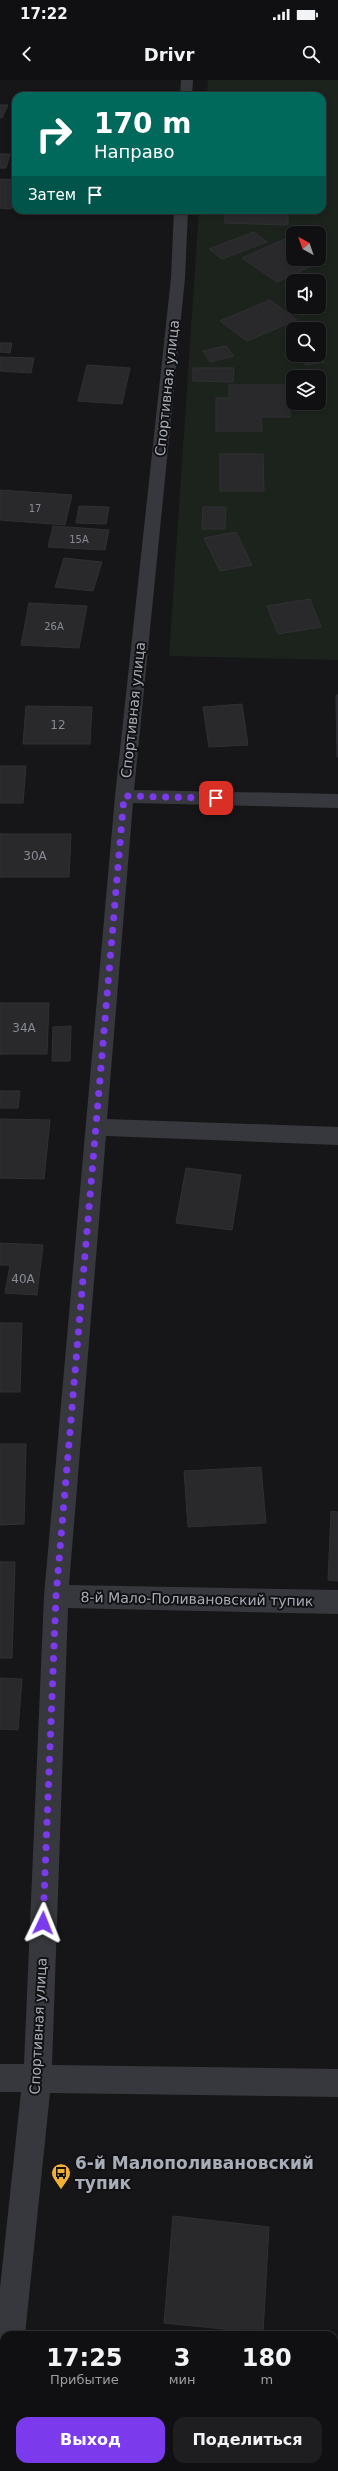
<!DOCTYPE html>
<html lang="ru">
<head>
<meta charset="utf-8">
<style>
  body { margin:0; font-family:"DejaVu Sans",sans-serif; background:#1e1e20; color:#f1f3f6; height:100vh; display:flex; flex-direction:column; font-size:15px; white-space:nowrap }
  * { box-sizing:border-box; margin:0 }
  p { font-size:13px; color:#9c9d9f }
  .icon { flex:none; width:22px; height:22px; fill:none; stroke:currentColor; stroke-width:2; stroke-linecap:round; stroke-linejoin:round }
  .map { position:relative; flex:1; overflow:hidden }
  .drawer { position:absolute; left:0px; top:2251px; width:338px; height:140px; display:flex; flex-direction:column; background:#101012; border-radius:12px 12px 0 0; box-shadow:0 2px 6px #0003,0 0 0 1px #303032 }
  .drawer>* { flex:none }
  .guide { position:absolute; left:12px; top:12px; width:314px; height:122px; border-radius:12px; box-shadow:0 2px 6px #0003,0 0 0 1px #303032; background:#00695c; color:#fff; overflow:hidden }
  .needle { width:26px; rotate:320deg }
  .tools { position:absolute; left:286px; top:146px; display:grid; gap:8px }
  .tools a { display:grid; place-items:center; width:40px; height:40px; border-radius:8px; background:#101012; box-shadow:0 2px 6px #0003,0 0 0 1px #303032; font-size:20px }
  .pin { position:absolute; display:grid; place-items:center; width:34px; height:34px; color:#fff; margin:-17px; border-radius:8px; box-shadow:0 2px 6px #0006 }
  .me { position:absolute; width:44px; margin:-22px; rotate:2deg; stroke-linejoin:round; filter:drop-shadow(0 0 3px #0008) }
  .turn { display:flex; align-items:center; gap:14px; height:84px; padding:0 16px; font-size:18px }
  .turn .icon { width:52px; height:52px; stroke-width:2.5 }
  .turn b { display:block; font-size:28px; line-height:34px }
  .then { display:flex; align-items:center; height:38px; padding:0 16px; background:#0003; gap:8px; font-size:15px }
  .eta { display:flex; justify-content:space-evenly; align-items:center; height:68px; text-align:center }
  .eta b { font-size:24px; font-weight:800; line-height:28px }
  .button { display:flex; gap:8px; margin-top:auto; padding:8px 16px }
  .button a { flex:1; height:46px; border-radius:12px; background:#7c3aed; color:#fff; font-size:16px; font-weight:800; line-height:46px; text-align:center }
  .button a+a { background:#1e1e20; color:#f1f3f6 }
  .status { display:flex; justify-content:space-between; align-items:center; height:28px; padding:0 20px; background:#101012; direction:ltr }
  .status svg { height:11px; fill:currentColor }
  header { display:flex; justify-content:space-between; align-items:center; height:52px; padding:0 16px; background:#101012; font-size:18px; font-weight:800 }
  .map>svg:first-child { display:block }
</style>
</head>
<body>
<div class="status"><b>17:22</b><svg viewBox="0 0 49 12"><path d="M0 12V9h3v3zM5 12V6h3v6zM10 12V3h3v9zM15 12V0h3v12zM26 1h20v11H26zM47 4h2v5h-2z"/></svg></div>
<header><svg class="icon" aria-label="back" viewBox="0 0 24 24"><path d="M15 5l-7 7 7 7"/></svg>Drivr<svg class="icon" aria-label="search" viewBox="0 0 24 24"><circle cx="10" cy="10" r="6"/><path d="M15 15l6 6"/></svg></header>
<div class="map">
<svg width="338" height="2391" viewBox="0 0 338 2391">
  <rect width="100%" height="100%" fill="#161618"/>
  <path fill="#1c231d" fill-rule="evenodd" d="M208 0H338V580L169 576 199 130H322V16H207ZM293 153H319V179H293ZM293 201H319V227H293ZM293 249H319V275H293ZM293 297H319V323H293Z"/>
  <g fill="#29292c" stroke="#303034">
    <rect x="229" y="14" width="37" height="2"/>
    <polygon points="0,25 8,25 2,38 0,38"/>
    <polygon points="0,74 10,74 6,88 0,88"/>
    <polygon points="0,99 16,100 16,110 11,129 0,128"/>
    <polygon points="225,130 288,130 288,145 225,143"/>
    <polygon points="254,152 267,162 222,179 209,169"/>
    <polygon points="287,158 293,161 293,179 319,179 323,181 277,202 242,178"/>
    <polygon points="270,220 297,240 247,261 220,241"/>
    <polygon points="0,263 12,263 10,273 0,272"/>
    <polygon points="226,266 234,276 210,282 203,271"/>
    <polygon points="319,273 325,282 306,285 299,275 319,275"/>
    <polygon points="0,277 34,278 31,293 0,291"/>
    <polygon points="87,285 130,288 122,324 78,321"/>
    <polygon points="193,288 234,288 233,302 193,301"/>
    <polygon points="229,305 289,305 290,337 261,337 262,351 216,351 216,318 229,318"/>
    <polygon points="220,374 263,374 264,411 220,411"/>
    <polygon points="0,410 72,415 65,445 0,440"/>
    <polygon points="79,426 109,427 106,444 76,443"/>
    <polygon points="203,427 226,427 225,449 202,449"/>
    <polygon points="53,446 109,450 105,470 48,467"/>
    <polygon points="236,452 252,485 220,491 204,458"/>
    <polygon points="64,478 102,482 93,511 55,507"/>
    <polygon points="310,519 321,547 278,554 267,526"/>
    <polygon points="29,523 87,526 79,568 21,565"/>
    <polygon points="336,615 338,615 338,677 337,677"/>
    <polygon points="242,624 248,665 209,667 203,627"/>
    <polygon points="26,626 92,627 90,664 23,664"/>
    <polygon points="0,686 26,686 23,723 0,723"/>
    <polygon points="0,754 71,754 69,797 0,797"/>
    <polygon points="0,923 49,923 47,974 0,974"/>
    <polygon points="71,946 70,981 52,981 53,947"/>
    <polygon points="0,1011 20,1011 18,1028 0,1028"/>
    <polygon points="0,1039 50,1040 44,1099 0,1098"/>
    <polygon points="186,1088 241,1095 232,1150 176,1143"/>
    <polygon points="0,1163 43,1165 37,1215 5,1213 10,1185 0,1185"/>
    <polygon points="0,1243 22,1243 20,1312 0,1312"/>
    <polygon points="0,1364 26,1364 24,1444 0,1445"/>
    <polygon points="261,1387 266,1443 188,1447 184,1391"/>
    <polygon points="331,1431 338,1432 338,1501 328,1500"/>
    <polygon points="0,1482 15,1482 12,1578 0,1578"/>
    <polygon points="0,1598 22,1599 18,1650 0,1649"/>
    <polygon points="173,2136 269,2147 263,2253 164,2243"/>
  </g>
  <g fill="none" stroke-linecap="round" stroke-linejoin="round">
    <g fill="#37383d" fill-rule="evenodd">
      <polygon points="181,0 193,0 192,16 180,16"/>
      <polygon points="174,130 188,130 185,198 134,710 338,714 338,728 133,723 107,1039 338,1047 338,1065 106,1056 69,1505 338,1510 338,1534 68,1528 52,1985 338,1989 338,2017 50,2013 25,2255 4,2255 4,2268 0,2266 0,2208 21,2012 0,2012 0,1984 24,1984 44,1516 115,716 171,198"/>
      <polygon points="4,2303 4,2372 0,2374 0,2304"/>
    </g>
  </g>
  <g fill="none" stroke-linecap="round" stroke-linejoin="round">
    <polyline stroke="#7c3aed" stroke-width="7" stroke-dasharray="0 12.6" points="43,1843 56,1516 124,716 216,718"/>
  </g>
  <defs>
    <g id="bus-pin" transform="scale(1)"><path d="M0 17L-7.5 6A9.5 9.5 0 1 1 7.5 6Z" fill="#f2b134" stroke="#111113"/><path d="M-5-6H5V4H4V6H2V4H-2V6H-4V4H-5ZM-3.5-4V0h7V-4ZM-3.5 1.2v1.5H-2V1.2ZM2 1.2v1.5H3.5V1.2Z" fill="#111"/></g>
  </defs>
  <g fill-rule="evenodd">
    <use href="#bus-pin" x="61" y="2093"/>
  </g>
  <g text-anchor="middle" dominant-baseline="central" stroke-width="4" stroke-linejoin="round" paint-order="stroke">
    <g font-size="10" fill="#888b94">
      <text x="35" y="428">17</text>
      <text x="79" y="459">15А</text>
      <text x="54" y="546">26А</text>
    </g>
    <g font-size="12" fill="#888b94">
      <text x="58" y="645">12</text>
      <text x="35" y="776">30А</text>
      <text x="24" y="948">34А</text>
      <text x="23" y="1199">40А</text>
    </g>
    <g font-size="14" fill="#a8adb8" stroke="#111113">
      <text transform="translate(167 308) rotate(-84)">Спортивная улица</text>
      <text transform="translate(133 630) rotate(-84)">Спортивная улица</text>
      <text transform="translate(197 1519) rotate(1)">8-й Мало-Поливановский тупик</text>
      <text transform="translate(38 1946) rotate(-87)">Спортивная улица</text>
    </g>
    <g font-size="17" font-weight="bold" fill="#a8adb8" stroke="#111113" text-anchor="start">
      <text x="75" y="2083">6-й Малополивановский<tspan x="75" dy="20">тупик</tspan></text>
    </g>
  </g>
</svg>
<div class="tools">
<a><svg class="needle" viewBox="-14 -14 28 28"><path d="M0-13l5 13h-10z" fill="#e53935"/><path d="M0 13l5-13h-10z" fill="#9c9d9f"/></svg></a>
<a><svg class="icon" aria-label="sound" viewBox="0 0 24 24"><path d="M4 9h4l5-4v14l-5-4H4zM17 9q2 3 0 6"/></svg></a>
<a><svg class="icon" aria-label="search" viewBox="0 0 24 24"><circle cx="10" cy="10" r="6"/><path d="M15 15l6 6"/></svg></a>
<a><svg class="icon" aria-label="layers" viewBox="0 0 24 24"><path d="M12 4l9 5-9 5-9-5zM3 14l9 5 9-5"/></svg></a>
</div>
<div class="pin" style="left:216px;top:718px;background:#d93025"><svg class="icon" aria-label="arrive" viewBox="0 0 24 24"><path d="M6 21V4h12l-3 4 3 4H6"/></svg></div>
<svg class="me" style="left:43px;top:1843px" viewBox="-20 -20 40 40"><path d="M0-17L14 15 0 8-14 15z" fill="#7c3aed" stroke="#fff" stroke-width="4"/></svg>
<div class="guide">
<div class="turn"><svg class="icon" aria-label="right" viewBox="0 0 24 24"><path d="M7 20v-9h11M14 6l5 5-5 5"/></svg><div><b>170 m</b>Направо</div></div>
<div class="then">Затем<svg class="icon" aria-label="arrive" viewBox="0 0 24 24"><path d="M6 21V4h12l-3 4 3 4H6"/></svg></div>
</div>
<section class="drawer">
<div class="eta">
<div><b>17:25</b><p>Прибытие</p></div>
<div><b>3</b><p>мин</p></div>
<div><b>180</b><p>m</p></div>
</div>
<div class="button"><a>Выход</a><a>Поделиться</a></div>
</section>
</div>
</body>
</html>
